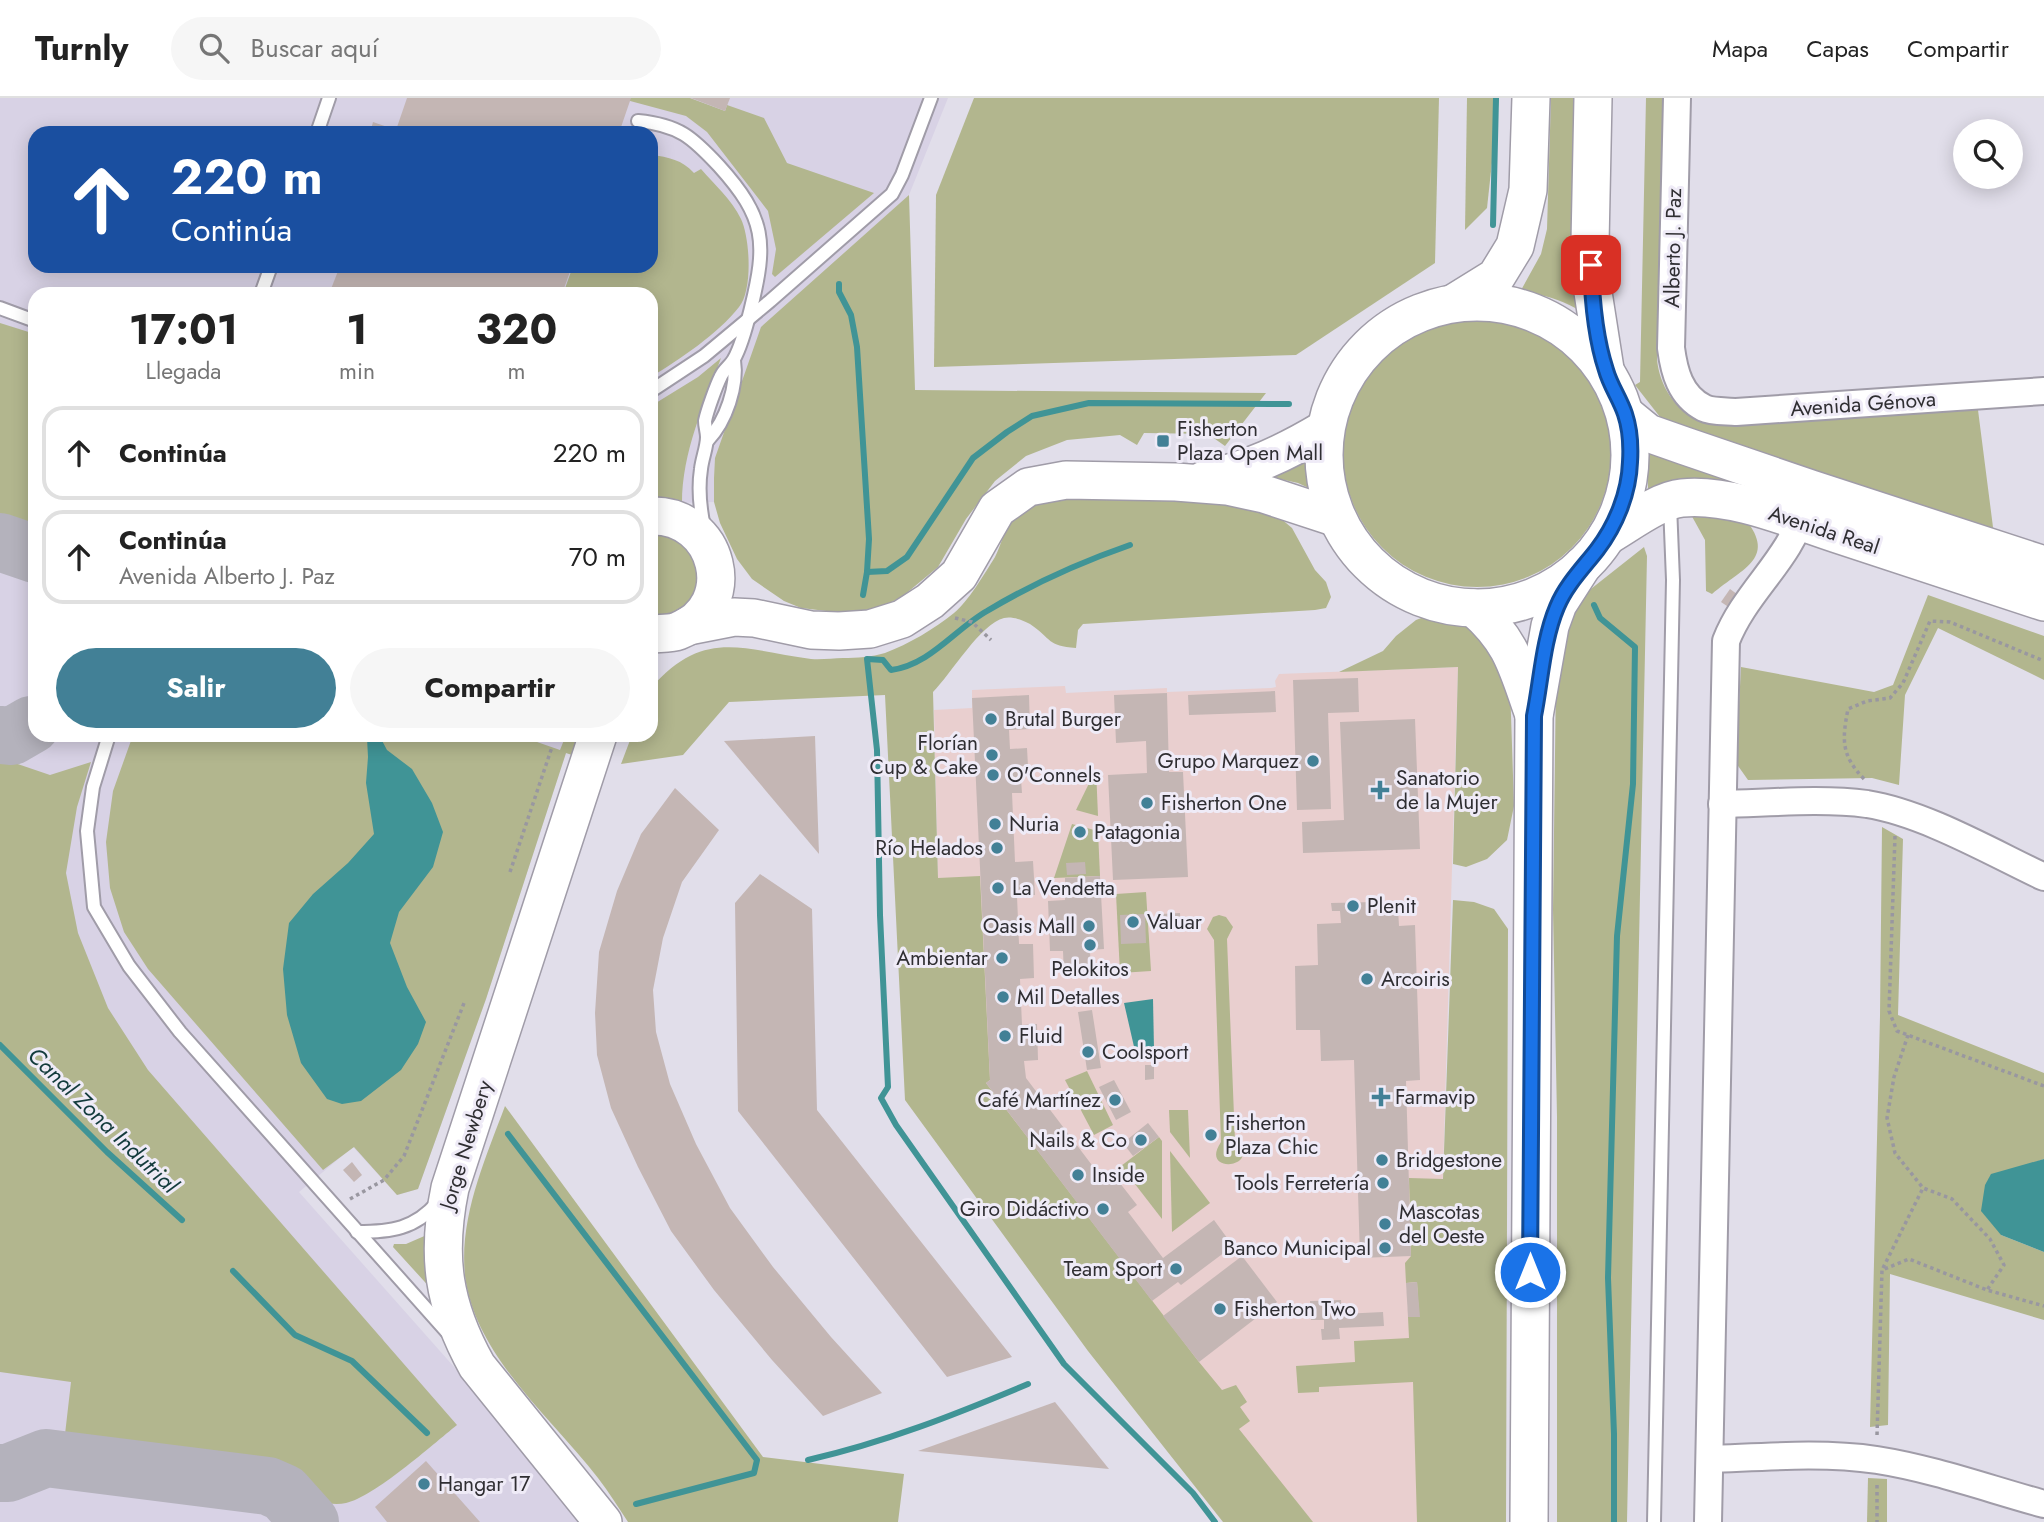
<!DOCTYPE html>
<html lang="es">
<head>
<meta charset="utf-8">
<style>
  body { margin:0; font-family:Jost,sans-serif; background:#f6f6f6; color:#222; height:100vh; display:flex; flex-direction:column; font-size:26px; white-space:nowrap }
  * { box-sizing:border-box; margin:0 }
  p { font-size:23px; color:#767676 }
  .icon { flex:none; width:38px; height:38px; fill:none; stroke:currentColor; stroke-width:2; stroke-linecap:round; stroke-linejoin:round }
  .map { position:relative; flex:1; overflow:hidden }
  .panel { position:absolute; left:28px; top:189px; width:630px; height:455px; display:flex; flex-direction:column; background:#fff; border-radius:21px; box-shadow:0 4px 18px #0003 }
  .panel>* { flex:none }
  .top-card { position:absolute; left:28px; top:28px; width:630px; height:147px; border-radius:21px; box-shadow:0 4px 18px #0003; background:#1a4fa0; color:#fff; overflow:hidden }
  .tools { position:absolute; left:1953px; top:21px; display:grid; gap:14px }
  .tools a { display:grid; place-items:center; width:70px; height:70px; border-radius:50%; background:#fff; box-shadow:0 4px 18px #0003; font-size:35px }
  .pin { position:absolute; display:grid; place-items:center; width:60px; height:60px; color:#fff; margin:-30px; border-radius:14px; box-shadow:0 4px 10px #0006 }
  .me { position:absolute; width:77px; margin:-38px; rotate:0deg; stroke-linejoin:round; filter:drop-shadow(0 0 5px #0008) }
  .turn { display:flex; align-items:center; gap:24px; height:147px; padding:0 28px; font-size:32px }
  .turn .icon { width:91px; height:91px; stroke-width:2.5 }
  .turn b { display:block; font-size:49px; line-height:60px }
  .eta { display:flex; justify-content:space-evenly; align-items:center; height:119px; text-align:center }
  .eta b { font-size:42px; font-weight:700; line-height:49px }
  .button { display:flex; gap:14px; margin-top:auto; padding:14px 28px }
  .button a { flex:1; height:80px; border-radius:42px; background:#428096; color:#fff; font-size:28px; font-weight:700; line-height:80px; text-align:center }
  .button a+a { background:#f6f6f6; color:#222 }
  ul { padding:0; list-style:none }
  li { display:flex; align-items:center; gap:21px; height:94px; margin:0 14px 10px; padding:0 14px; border:4px solid #e0e0e0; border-radius:21px }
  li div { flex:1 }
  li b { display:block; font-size:26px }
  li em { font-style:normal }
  header { display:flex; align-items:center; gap:42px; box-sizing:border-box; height:98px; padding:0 35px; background:#fff; border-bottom:2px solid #e0e0e0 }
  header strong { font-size:33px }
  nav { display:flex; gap:38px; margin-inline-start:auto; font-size:24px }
  .search { width:490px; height:63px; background:#f6f6f6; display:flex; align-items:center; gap:18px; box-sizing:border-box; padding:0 24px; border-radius:38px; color:#767676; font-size:26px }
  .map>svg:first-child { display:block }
</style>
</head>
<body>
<header>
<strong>Turnly</strong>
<div class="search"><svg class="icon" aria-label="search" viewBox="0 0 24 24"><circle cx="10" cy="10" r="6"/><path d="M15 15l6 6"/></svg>Buscar aquí</div>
<nav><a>Mapa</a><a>Capas</a><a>Compartir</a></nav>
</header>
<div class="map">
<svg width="2044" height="1424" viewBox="0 0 2044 1424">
  <rect width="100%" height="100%" fill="#e1deea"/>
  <polygon fill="#e9cfcf" points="1458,569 1437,1276 1435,1424 1279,1424 943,993 934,612 972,610 972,592 1065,588 1066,595 1167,590 1167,594 1271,590 1276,589 1275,583 1279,576"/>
  <path fill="#d8d2e5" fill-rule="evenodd" d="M0 0H948L909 97 715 360 714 404 682 405 666 401H651V196H35V637H584L566 655 486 901 418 1091 397 1097 353 1049 299 1094 580 1411 589 1424H0ZM35 35H651V168H35Z"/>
  <g fill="#b2b68e">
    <polygon points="619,0 690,0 725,13 727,7 764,20 787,65 874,95 775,179 772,176 776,151 768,113 707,34 686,18"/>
    <polygon points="974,0 1439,0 1435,165 1296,257 934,269 936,97"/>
    <polygon points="1467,0 1499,0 1487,110 1465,132"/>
    <path d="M1551 0H1576L1574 171 1577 211C1558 200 1541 196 1520 194L1541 156 1547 131Z"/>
    <path d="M1646 0H1663L1657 261C1659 286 1675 314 1700 321 1711 324 1723 325 1733 327L1978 312 1994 437 1702 338 1660 319 1635 287 1640 284Z"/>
    <path d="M651 57C669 59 682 62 694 75L701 71C714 86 732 102 741 121 750 140 753 192 739 209 718 236 680 261 651 279V196H563L573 168H651Z"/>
    <polygon points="909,97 915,292 1266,295 1225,348 1208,336 1144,335 1137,347 1120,337 1067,342 1026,358 995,383 966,421 938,469 903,498 880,510 843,515 801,510 784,503 752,481 737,461 720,425 714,404 714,380 715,360 761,229"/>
    <circle cx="1477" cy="355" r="134"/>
    <polygon points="0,225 35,236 35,441 0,429"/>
    <path d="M721 260C704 307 682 354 682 405L666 401H651V308L698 279Z"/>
    <polygon points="1648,344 1798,394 1648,399"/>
    <polygon points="1310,351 1313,392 1298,385 1271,379"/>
    <path d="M1087 400 1222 405 1273 414 1292 430 1315 472 1326 484 1331 499 1326 510 1315 512 1083 526 1078 532 1076 550C1047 548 1052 541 1030 526 1023 522 1012 518 1004 520 981 525 951 576 933 594L938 780 980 778 990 982 986 985 1199 1264 1222 1292 1236 1287 1247 1304 1240 1309 1250 1323 1239 1331 1313 1424H1223L1088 1253 905 1002 885 597 729 604 683 657 621 666 632 637H651V590C704 529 743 552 811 561 822 562 833 560 843 560 857 560 872 559 885 555 909 546 934 531 954 515 968 504 985 475 995 459 1001 448 1004 431 1013 421 1031 400 1062 401 1087 400Z"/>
    <path d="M1689 413 1742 417C1779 460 1744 469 1712 496L1706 493 1705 442Z"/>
    <polygon points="651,430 688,443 701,486 684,512 651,522"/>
    <polygon points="1644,449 1647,458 1627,1424 1557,1424 1557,1019 1553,812 1556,580 1566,526 1582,498"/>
    <polygon points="1928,497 2044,538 2044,582 1938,530 1905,597 1899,687 1872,680 1748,682 1736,665 1741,569 1874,594 1893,587"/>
    <polygon points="1437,514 1460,518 1485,531 1510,587 1514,708 1507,742 1487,761 1466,769 1453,766 1458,569 1339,574 1383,553 1396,538 1416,522"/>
    <polygon points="133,637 517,637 560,652 566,637 584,637 578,659 566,655 486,901 418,1091 397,1097 354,1049 323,1072 148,871 124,834 110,790 106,744 113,693"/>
    <path d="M0 660 50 677 91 664 77 709 66 775 78 835 108 910 148 972 457 1327C432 1347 374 1399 346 1405 338 1407 327 1406 319 1403 307 1399 297 1383 286 1375L64 1345 71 1284 0 1274Z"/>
    <polygon points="1096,671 1098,718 1076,712"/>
    <polygon points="1072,726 1098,733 1100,778 1054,780"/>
    <polygon points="1882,729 1903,741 1898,917 2044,975 2044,1061 2024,1068 2001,1137 2044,1154 2044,1222 1890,1176 1888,1327 1870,1329 1880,918"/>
    <polygon points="1146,794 1151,873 1120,875 1116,796"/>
    <polygon points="1453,802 1474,804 1494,811 1508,831 1506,1424 1417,1424 1413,1284 1319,1289 1319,1294 1298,1295 1296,1268 1355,1264 1354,1243 1409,1240 1408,1219 1419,1218 1417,1184 1406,1185 1405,1165 1411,1158 1409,1080 1443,1081"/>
    <path d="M1219 817 1226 819 1233 829 1227 841 1235 1043C1265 1069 1198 1078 1221 1044L1214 842 1207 831 1213 819Z"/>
    <polygon points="1087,973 1113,1027 1094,1037 1065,982"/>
    <path d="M505 1008 763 1359 904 1376 898 1424H628C618 1409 609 1394 598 1380 552 1320 475 1258 465 1178 459 1119 485 1062 505 1008Z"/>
    <polygon points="1169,1012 1188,1012 1190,1060 1170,1034"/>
    <polygon points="1159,1039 1162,1043 1162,1121 1121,1068"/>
    <polygon points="1170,1053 1210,1105 1172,1134"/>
    <polygon points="429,1136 434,1194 393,1149 394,1146 406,1146"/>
    <polygon points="1868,1380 1887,1381 1887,1424 1867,1424"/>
  </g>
  <g fill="#409496">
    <polygon points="369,637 379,637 387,652 412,671 432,705 443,734 433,769 399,814 390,845 407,889 426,924 418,946 401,972 361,1003 342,1006 327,1001 301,965 287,917 283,871 289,825 313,796 348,765 374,736 366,685 368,659 367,640"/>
    <polygon points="1153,901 1154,951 1135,953 1124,905"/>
    <polygon points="2044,1061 2044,1154 2001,1137 1981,1113 1985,1087 1991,1076"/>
  </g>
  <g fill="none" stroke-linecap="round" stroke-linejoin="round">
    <g stroke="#409496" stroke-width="6">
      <polyline points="1493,127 1496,0"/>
      <polyline points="839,186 839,194 851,217 857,249 869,441 867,474 863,497"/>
      <path d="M1130 447C1081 464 1032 486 987 513 955 531 930 567 891 572L883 562 867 561 877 652 880 817 888 989 881 1000 896 1027 1064 1266 1193 1395 1215 1424"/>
      <polyline points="867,474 887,473 907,459 973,360 1007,334 1032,318 1089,305 1289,306"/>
      <polyline points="1594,507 1600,520 1635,549 1633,686 1617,838 1608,1180 1614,1336 1614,1424"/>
      <polyline points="0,947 107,1054 182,1122"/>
      <polyline points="508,1036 757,1362 754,1375 636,1406"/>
      <polyline points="233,1173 295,1237 352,1263 427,1335"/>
      <path d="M808 1362C886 1344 954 1317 1028 1286"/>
    </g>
    <g stroke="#b4b2bc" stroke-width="58">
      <polyline points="0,444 35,456"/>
      <polyline points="0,637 12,638 31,627"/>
      <polyline points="0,1375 8,1375 46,1360 268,1388 284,1395 310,1424"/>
    </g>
  </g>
  <g fill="#c4b6b4">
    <polygon points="407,0 631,0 619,35 370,35 373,24 396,32"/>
    <polygon points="691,0 730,0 725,13"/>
    <polygon points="340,168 572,168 562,196 329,196"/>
    <polygon points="1730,491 1759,512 1751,524 1721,504"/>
    <polygon points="1358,580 1359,614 1328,615 1331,711 1297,712 1293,582"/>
    <polygon points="1275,593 1276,614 1189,617 1188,597"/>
    <polygon points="1167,595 1169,674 1183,674 1188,779 1113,782 1108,677 1147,675 1146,643 1116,645 1114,597"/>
    <polygon points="1029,597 1030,631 1009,632 1010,651 1027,650 1028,668 1020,668 1022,695 1012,695 1015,764 1033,763 1035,797 1017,798 1019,846 1033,846 1034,880 1020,881 1022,927 1037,926 1038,962 1024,963 1026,980 1107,1087 1116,1080 1137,1107 1128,1114 1163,1160 1214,1122 1233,1148 1181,1187 1178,1184 1152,1203 986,985 990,982 972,600"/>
    <polygon points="1415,621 1420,751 1303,755 1302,724 1344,722 1340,624"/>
    <polygon points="815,638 819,756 724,643"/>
    <polygon points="675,690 719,732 682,784 663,840 653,892 656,934 670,986 696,1046 730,1110 773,1169 831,1239 882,1295 823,1318 772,1262 714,1192 671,1133 638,1069 611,1010 597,957 595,915 599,854 617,793 641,736"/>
    <polygon points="1085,764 1086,776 1067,777 1066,765"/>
    <polygon points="760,776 812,811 817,1012 1012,1259 947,1279 738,1013 735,805"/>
    <polygon points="1100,778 1104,851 1090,852 1091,877 1064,878 1063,853 1050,853 1048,803 1065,802 1065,780"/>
    <polygon points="1374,804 1374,811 1398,811 1399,828 1415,827 1420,982 1406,983 1411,1158 1360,1160 1354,962 1321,963 1320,932 1296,932 1295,868 1318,867 1317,826 1341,825 1340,813 1332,813 1331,805"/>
    <polygon points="1180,815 1181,830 1162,831 1161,816"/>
    <polygon points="1145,816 1146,845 1121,846 1120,817"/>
    <polygon points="1092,912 1101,970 1087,972 1078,914"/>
    <polygon points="1145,967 1154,967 1154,981 1145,982"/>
    <polygon points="1114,982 1131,1014 1116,1022 1099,989"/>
    <polygon points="1148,1025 1159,1039 1133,1058 1123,1045"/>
    <polygon points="352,1064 362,1077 354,1084 343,1072"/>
    <polygon points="1242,1158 1277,1204 1199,1264 1163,1218"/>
    <polygon points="1417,1184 1420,1219 1408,1219 1406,1185"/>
    <polygon points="1341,1202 1342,1216 1383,1214 1384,1228 1339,1230 1340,1241 1322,1242 1321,1231 1324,1231 1324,1222 1311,1222 1310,1203"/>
    <polygon points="1055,1304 1109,1371 918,1353"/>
    <polygon points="426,1363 480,1424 387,1424 375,1409"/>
  </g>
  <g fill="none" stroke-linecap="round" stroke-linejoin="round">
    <g stroke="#a09ca8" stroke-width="16">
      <g id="service">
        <path d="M638 23C679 27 692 39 719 68 766 120 767 145 751 210 747 226 742 247 734 261 731 267 724 271 721 278 716 288 707 313 705 323 705 329 707 334 707 339 707 349 702 361 701 371 698 390 700 410 704 429"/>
        <polyline points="317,35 329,0"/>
        <polyline points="261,196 271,168"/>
        <polyline points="0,210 35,223"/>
        <polyline points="651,293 704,258 770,203 892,96 902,77 931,0"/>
        <path d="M708 342C726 323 738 288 734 262"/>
        <polyline points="109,637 93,689 87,733 94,809 129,868 180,934 447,1234"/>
        <path d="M357 1134C391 1134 415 1131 438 1104"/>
        <polyline points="1654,1424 1673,482 1670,407"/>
      </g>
    </g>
    <g stroke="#a09ca8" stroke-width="30">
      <g id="minor">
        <path d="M1677 0 1671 250C1674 273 1680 298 1704 310 1712 314 1727 313 1736 314L2044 293"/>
        <path d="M1722 706C1768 705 1822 700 1867 706 1924 715 1991 754 2044 779"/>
        <path d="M1710 1361C1765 1359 1822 1354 1877 1362 1934 1371 1989 1391 2044 1406"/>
        <path d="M1708 1424 1726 543C1746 492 1790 463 1806 407"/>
      </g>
    </g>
    <g stroke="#a09ca8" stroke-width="40">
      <g id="secondary">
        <polyline points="1593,0 1590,145 1592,188 1605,271"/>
        <circle cx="1477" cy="357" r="153"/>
        <polyline points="1454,205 1496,179 1515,148 1528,92 1531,0"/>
        <polyline points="1626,317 1648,335 1685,348 1811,391 2044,467"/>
        <path d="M1204 382C1250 371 1285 355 1325 331"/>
        <path d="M651 418C719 416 742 508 678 533 670 536 660 535 651 536"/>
        <path d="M1607 438C1628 426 1659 402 1682 400 1731 395 1791 421 1837 436 1906 458 1975 481 2044 504"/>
        <path d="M1474 510C1513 544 1517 570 1534 617"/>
        <polyline points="688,528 734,519 754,520 811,532 839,533 870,531 902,521 930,503 959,477 997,411 1028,389 1066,382 1176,384 1227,388 1264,396 1337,420"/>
        <path d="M598 637 450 1090C436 1158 443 1207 477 1268L603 1424"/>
        <polyline points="1529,1424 1534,618 1550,528 1558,506 1583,467"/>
      </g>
    </g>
    <g stroke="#9997a0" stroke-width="3.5" stroke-dasharray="3.5 3.5" stroke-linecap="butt">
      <polyline points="1630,364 1648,368"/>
      <polyline points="955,520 972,524 991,542"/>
      <path d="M1864 681C1841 657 1842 642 1848 611L1867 603 1890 600 1903 585 1930 523 1950 524 2044 563"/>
      <polyline points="1895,738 1889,913 1897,933 2044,988"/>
      <polyline points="510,774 552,649"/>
      <polyline points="1908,937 1894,979 1887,1020 1895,1055 1923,1090 1952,1101 1990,1141 2004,1167 1987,1192"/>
      <polyline points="350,1101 384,1082 404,1058 464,905"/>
      <polyline points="1883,1170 1923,1090"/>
      <polyline points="1877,1337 1882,1172 1909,1161 1987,1192 2044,1208"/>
      <polyline points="1877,1387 1877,1424"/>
    </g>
    <use href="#service" stroke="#fff" stroke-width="12"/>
    <use href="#minor" stroke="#fff" stroke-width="26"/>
    <use href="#secondary" stroke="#fff" stroke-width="37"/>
  </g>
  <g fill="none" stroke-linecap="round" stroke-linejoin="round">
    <g stroke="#114b97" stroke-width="18">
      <path id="route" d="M1530 1174 1534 618C1541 583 1543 542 1557 509 1566 487 1583 470 1597 452 1616 427 1629 395 1630 364 1631 348 1630 331 1625 316 1620 301 1610 287 1606 272 1595 239 1592 201 1591 167"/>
    </g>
    <use href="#route" stroke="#1a73e8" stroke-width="12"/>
  </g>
  <g fill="#428096" stroke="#efebf7" stroke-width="2.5">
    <rect x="1156" y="336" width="14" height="14" rx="3.5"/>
    <circle cx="991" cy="621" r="7"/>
    <circle cx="992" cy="657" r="7"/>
    <circle cx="1313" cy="663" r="7"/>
    <circle cx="993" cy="677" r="7"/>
    <path d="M1376.5 681.5h7v7h7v7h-7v7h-7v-7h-7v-7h7z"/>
    <circle cx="1147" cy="705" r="7"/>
    <circle cx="995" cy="726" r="7"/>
    <circle cx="1080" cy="734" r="7"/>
    <circle cx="997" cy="750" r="7"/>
    <circle cx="998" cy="790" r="7"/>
    <circle cx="1353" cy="808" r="7"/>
    <circle cx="1133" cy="824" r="7"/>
    <circle cx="1089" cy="828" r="7"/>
    <circle cx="1090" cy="847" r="7"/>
    <circle cx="1002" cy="860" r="7"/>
    <circle cx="1367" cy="881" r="7"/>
    <circle cx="1003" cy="899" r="7"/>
    <circle cx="1005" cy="938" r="7"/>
    <circle cx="1088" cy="954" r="7"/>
    <path d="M1377.5 988.5h7v7h7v7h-7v7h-7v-7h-7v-7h7z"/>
    <circle cx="1115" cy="1002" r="7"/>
    <circle cx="1211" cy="1037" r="7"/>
    <circle cx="1141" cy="1042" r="7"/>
    <circle cx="1382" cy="1062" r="7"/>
    <circle cx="1078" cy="1077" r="7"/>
    <circle cx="1383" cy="1085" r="7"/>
    <circle cx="1103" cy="1111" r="7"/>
    <circle cx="1385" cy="1126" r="7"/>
    <circle cx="1385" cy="1150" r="7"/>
    <circle cx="1176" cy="1171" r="7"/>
    <circle cx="1220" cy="1211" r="7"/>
    <circle cx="424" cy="1386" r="7"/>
  </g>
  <g text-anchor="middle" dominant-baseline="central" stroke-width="6" stroke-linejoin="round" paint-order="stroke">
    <g font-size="21" fill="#2f2e32" stroke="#efebf7">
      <text transform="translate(1673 150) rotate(-89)">Alberto J. Paz</text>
      <text transform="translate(1863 306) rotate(-4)">Avenida Génova</text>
      <text transform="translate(1824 432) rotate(18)">Avenida Real</text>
      <text transform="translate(466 1047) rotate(-73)">Jorge Newbery</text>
    </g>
    <g font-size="21" fill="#2f2e32" stroke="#efebf7" text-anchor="start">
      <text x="1177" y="331">Fisherton<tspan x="1177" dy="24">Plaza Open Mall</tspan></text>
      <text x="1005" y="621">Brutal Burger</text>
      <text x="978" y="645" text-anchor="end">Florían<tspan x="978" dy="24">Cup &amp; Cake</tspan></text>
      <text x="1299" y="663" text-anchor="end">Grupo Marquez</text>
      <text x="1007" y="677">O'Connels</text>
      <text x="1396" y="680">Sanatorio<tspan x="1396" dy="24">de la Mujer</tspan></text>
      <text x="1161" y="705">Fisherton One</text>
      <text x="1009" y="726">Nuria</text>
      <text x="1094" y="734">Patagonia</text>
      <text x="983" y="750" text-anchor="end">Río Helados</text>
      <text x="1012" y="790">La Vendetta</text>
      <text x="1367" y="808">Plenit</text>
      <text x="1147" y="824">Valuar</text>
      <text x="1075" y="828" text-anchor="end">Oasis Mall</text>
      <text x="988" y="860" text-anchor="end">Ambientar</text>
      <text x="1090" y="871" text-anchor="middle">Pelokitos</text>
      <text x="1381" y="881">Arcoiris</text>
      <text x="1017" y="899">Mil Detalles</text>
      <text x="1019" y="938">Fluid</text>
      <text x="1102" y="954">Coolsport</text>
      <text x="1395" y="999">Farmavip</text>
      <text x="1101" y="1002" text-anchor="end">Café Martínez</text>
      <text x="1225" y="1025">Fisherton<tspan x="1225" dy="24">Plaza Chic</tspan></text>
      <text x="1127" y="1042" text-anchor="end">Nails &amp; Co</text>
      <text x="1396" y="1062">Bridgestone</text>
      <text x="1092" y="1077">Inside</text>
      <text x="1369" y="1085" text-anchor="end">Tools Ferretería</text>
      <text x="1089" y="1111" text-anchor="end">Giro Didáctivo</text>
      <text x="1399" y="1114">Mascotas<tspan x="1399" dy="24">del Oeste</tspan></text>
      <text x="1371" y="1150" text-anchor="end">Banco Municipal</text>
      <text x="1162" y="1171" text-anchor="end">Team Sport</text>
      <text x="1234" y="1211">Fisherton Two</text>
      <text x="438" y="1386">Hangar 17</text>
    </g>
    <g font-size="23" font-style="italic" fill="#133b3c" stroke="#efebf7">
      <text transform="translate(103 1022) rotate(44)">Canal Zona Indutrial</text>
    </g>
  </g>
</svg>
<div class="tools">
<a><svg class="icon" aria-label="search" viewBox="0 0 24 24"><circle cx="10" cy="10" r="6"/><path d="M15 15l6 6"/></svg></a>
</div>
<div class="pin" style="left:1591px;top:167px;background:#d93025"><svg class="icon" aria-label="arrive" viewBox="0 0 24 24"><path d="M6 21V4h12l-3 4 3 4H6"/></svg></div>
<svg class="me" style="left:1530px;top:1174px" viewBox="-20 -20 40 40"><circle r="17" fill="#1a73e8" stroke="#fff" stroke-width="3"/><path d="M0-11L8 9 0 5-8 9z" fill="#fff"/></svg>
<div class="top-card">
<div class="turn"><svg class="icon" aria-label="ahead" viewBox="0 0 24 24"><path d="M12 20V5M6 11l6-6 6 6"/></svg><div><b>220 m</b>Continúa</div></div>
</div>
<section class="panel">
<div class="eta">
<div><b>17:01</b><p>Llegada</p></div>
<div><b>1</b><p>min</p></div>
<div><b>320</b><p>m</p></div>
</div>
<ul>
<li><svg class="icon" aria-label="ahead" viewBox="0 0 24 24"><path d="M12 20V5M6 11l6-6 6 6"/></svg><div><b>Continúa</b></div><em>220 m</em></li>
<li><svg class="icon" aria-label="ahead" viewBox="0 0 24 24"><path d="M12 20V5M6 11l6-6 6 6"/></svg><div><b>Continúa</b><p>Avenida Alberto J. Paz</p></div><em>70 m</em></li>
</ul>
<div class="button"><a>Salir</a><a>Compartir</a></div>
</section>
</div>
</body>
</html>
